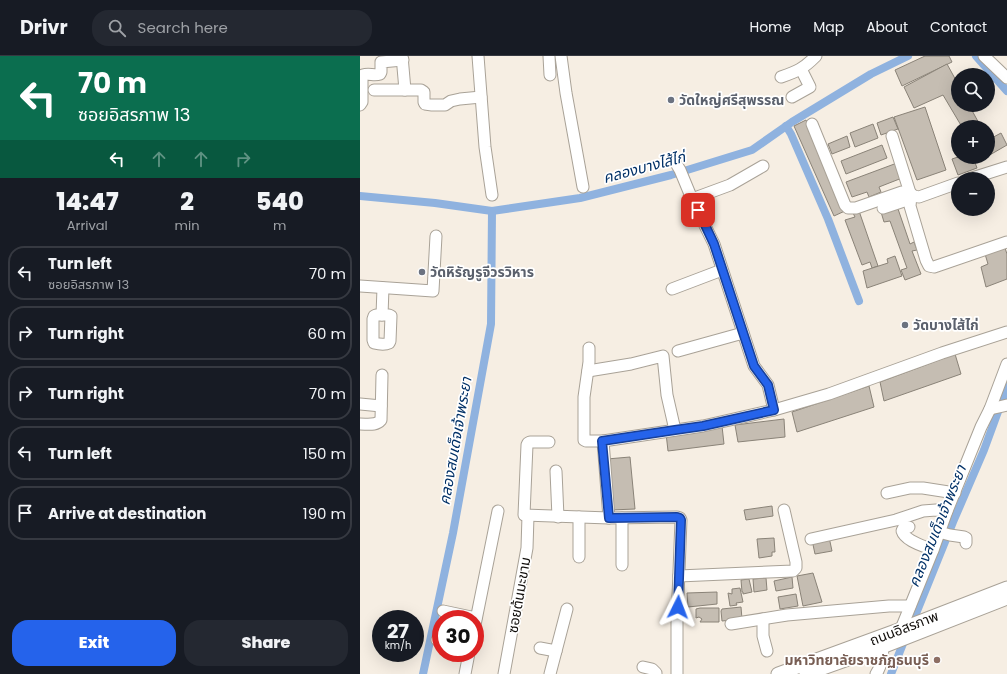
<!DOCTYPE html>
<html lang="en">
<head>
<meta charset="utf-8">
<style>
  body { margin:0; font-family:Poppins,"Noto Sans Thai",sans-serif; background:#242831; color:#f1f3f6; height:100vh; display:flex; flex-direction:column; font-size:15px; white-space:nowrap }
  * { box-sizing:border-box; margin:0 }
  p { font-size:13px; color:#9ea1a6 }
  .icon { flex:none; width:22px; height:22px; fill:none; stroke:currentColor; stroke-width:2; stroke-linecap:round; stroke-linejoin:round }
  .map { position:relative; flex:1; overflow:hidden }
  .drawer { display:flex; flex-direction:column; background:#171b24; width:360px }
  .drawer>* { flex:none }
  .hud { background:#0b6e4f; color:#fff; overflow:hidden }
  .controls { position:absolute; left:591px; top:12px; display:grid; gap:8px }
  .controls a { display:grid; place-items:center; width:44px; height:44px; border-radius:50%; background:#171b24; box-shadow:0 4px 16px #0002; font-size:20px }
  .speed { position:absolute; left:12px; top:554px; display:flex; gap:8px; font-size:20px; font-weight:700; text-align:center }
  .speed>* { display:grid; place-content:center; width:52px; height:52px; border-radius:50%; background:#171b24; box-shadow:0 4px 16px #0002; line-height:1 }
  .speed small { font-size:10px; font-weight:400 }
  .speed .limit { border:6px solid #d22; background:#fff; color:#111 }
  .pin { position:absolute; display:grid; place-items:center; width:34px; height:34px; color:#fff; margin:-17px; border-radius:8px; box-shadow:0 2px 6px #0006 }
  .me { position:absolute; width:44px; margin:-22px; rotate:3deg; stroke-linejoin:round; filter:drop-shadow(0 0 3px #0008) }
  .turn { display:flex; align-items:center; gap:14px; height:84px; padding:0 12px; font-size:18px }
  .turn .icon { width:52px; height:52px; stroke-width:2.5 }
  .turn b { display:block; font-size:28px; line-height:34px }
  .lanes { display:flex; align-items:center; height:38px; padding:0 12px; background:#0003; justify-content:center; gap:20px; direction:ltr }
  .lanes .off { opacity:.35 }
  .eta { display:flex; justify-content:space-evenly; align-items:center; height:68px; text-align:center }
  .eta b { font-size:24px; font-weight:800; line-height:28px }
  .button { display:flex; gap:8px; margin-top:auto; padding:8px 12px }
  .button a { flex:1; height:46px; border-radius:16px; background:#2563eb; color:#fff; font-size:16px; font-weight:800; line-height:46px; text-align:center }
  .button a+a { background:#242831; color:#f1f3f6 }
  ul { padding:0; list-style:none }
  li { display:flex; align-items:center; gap:12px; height:54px; margin:0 8px 6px; padding:0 4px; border:2px solid #363941; border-radius:16px }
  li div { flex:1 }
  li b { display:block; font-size:15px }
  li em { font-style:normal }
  header { display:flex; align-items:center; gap:24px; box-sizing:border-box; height:56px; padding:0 20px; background:#171b24; border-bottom:1px solid #363941 }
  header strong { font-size:19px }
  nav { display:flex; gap:22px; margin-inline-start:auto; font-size:14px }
  .search { width:280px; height:36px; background:#242831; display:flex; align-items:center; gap:10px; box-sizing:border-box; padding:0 14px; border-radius:16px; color:#9ea1a6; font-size:15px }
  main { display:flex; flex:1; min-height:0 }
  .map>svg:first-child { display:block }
</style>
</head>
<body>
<header>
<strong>Drivr</strong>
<div class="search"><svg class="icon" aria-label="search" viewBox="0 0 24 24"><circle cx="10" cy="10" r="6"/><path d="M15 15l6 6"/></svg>Search here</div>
<nav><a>Home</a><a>Map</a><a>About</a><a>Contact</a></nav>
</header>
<main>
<section class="drawer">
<div class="hud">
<div class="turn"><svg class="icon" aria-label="left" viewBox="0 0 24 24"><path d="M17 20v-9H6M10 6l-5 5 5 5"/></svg><div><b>70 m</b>ซอยอิสรภาพ 13</div></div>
<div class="lanes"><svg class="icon" aria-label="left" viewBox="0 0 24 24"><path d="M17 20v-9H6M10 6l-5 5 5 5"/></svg><svg class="icon off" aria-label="ahead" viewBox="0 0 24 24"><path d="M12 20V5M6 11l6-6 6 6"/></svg><svg class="icon off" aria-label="ahead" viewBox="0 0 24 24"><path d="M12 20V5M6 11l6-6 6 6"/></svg><svg class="icon off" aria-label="right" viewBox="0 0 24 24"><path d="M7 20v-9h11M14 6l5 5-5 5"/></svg></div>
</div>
<div class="eta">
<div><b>14:47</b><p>Arrival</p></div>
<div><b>2</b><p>min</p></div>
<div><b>540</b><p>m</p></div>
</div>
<ul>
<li><svg class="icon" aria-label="left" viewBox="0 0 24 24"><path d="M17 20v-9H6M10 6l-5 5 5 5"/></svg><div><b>Turn left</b><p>ซอยอิสรภาพ 13</p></div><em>70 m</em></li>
<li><svg class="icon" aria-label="right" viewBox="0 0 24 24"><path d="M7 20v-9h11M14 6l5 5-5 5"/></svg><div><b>Turn right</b></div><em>60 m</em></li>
<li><svg class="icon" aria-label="right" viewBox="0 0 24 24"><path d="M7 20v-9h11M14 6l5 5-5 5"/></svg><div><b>Turn right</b></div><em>70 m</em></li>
<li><svg class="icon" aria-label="left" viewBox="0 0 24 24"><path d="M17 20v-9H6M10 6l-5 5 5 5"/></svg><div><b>Turn left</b></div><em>150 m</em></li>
<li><svg class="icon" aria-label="arrive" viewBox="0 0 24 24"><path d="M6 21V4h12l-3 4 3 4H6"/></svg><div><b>Arrive at destination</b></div><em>190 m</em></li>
</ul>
<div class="button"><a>Exit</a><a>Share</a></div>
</section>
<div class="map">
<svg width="647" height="618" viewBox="0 0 647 618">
  <rect width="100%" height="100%" fill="#f6eee3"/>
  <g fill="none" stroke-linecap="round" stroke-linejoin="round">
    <g stroke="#8fb2df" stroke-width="8">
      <polyline points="616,0 647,35"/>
      <polyline points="426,70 431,78 468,163 499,245"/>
      <polyline points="0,140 75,147 132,155 220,142 311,119 392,94 432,66 511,18 548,0"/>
      <polyline points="551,570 593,466 624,394 647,331"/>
      <polyline points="63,618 93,477 131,268 132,155"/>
      <polyline points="531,618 546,580"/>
    </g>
  </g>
  <g fill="#c5bdb2" stroke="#8a8378">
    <polygon points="565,0 589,0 592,6 542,30 535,14"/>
    <polygon points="587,8 598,28 598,49 609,49 621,71 602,71 583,39 554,52 544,31"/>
    <polygon points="565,51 586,114 557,124 534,61"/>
    <polygon points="533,61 538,73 521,79 517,67"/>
    <polygon points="446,64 487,154 474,160 434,70"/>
    <polygon points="513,68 518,82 495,91 490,77"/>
    <polygon points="641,77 647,89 628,100 628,84"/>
    <polygon points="487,80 490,91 472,98 468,88"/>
    <polygon points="522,89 527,102 486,118 481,105"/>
    <polygon points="598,101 613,101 617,112 598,119 592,103"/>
    <polygon points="537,107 542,122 519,131 521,136 509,141 507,136 492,141 486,126"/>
    <polygon points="537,150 550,188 554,186 557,194 552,195 561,218 545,224 541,214 547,212 530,165 524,166 521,156"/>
    <polygon points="498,152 518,210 512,212 510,206 502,209 485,164 495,161 492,155"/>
    <polygon points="645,192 647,198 647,223 626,231 621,211 628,208 625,198"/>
    <polygon points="535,200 542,220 507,232 503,215 528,207 527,203"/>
    <polygon points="595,298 601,318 524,345 520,326"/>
    <polygon points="509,330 514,351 437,376 432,356"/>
    <polygon points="424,363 425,381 378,386 375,369"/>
    <polygon points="362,370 364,388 308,395 306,377"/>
    <polygon points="270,401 275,453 251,454 247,403"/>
    <polygon points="412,450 413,460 386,464 384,454"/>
    <polygon points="469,481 472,495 455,498 452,484"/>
    <polygon points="414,482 415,496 412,496 412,500 399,502 397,483"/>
    <polygon points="453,517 462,546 443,550 437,520"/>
    <polygon points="432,521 433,532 416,535 414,525"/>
    <polygon points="406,522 407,534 394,536 393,523"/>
    <polygon points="389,523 392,536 383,538 383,536 382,536 381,524"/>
    <polygon points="380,532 383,546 376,547 377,549 370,550 368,537 372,538 372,533"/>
    <polygon points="357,536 357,548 328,551 327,537"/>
    <polygon points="436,538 438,550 420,553 418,541"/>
    <polygon points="381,551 382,563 362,565 361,555 362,553"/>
    <polygon points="340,552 359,552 359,566 340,566 342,563 339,561 336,562 336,553"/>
  </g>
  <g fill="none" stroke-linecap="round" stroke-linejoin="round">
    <g stroke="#a9a297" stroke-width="13">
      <g id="minor">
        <polyline points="42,0 45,34"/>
        <polyline points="118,0 125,91 132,139"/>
        <polyline points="189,0 190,19"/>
        <polyline points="201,0 206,37 223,131"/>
        <polyline points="624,0 647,22"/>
        <path d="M421 21C438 15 443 13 456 0"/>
        <polyline points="14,34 61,34 64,36 64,46 65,48 72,49 85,49 91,45 100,43 121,41"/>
        <polyline points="432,41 450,31 441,13"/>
        <path d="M0 49 2 46V24L3 19C9 17 14 20 20 18L21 16V6L43 4"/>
        <polyline points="452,68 485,149 488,152 496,152 542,136 550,137 554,140 559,141 598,127"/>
        <polyline points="532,80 551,140 550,150 566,204 569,210 574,211 647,186"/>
        <polyline points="317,109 320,114 332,143 354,188 394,310 408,329 414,354"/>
        <polyline points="609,123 647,111"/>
        <polyline points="332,143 370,129 403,110"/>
        <polyline points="523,152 550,143"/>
        <polyline points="0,230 73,235 76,180"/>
        <polyline points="312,233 362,214"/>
        <path d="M16 259H29L31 260 30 285 29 287C25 289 18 288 14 287L13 284V263L14 260Z"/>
        <polyline points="22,259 23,232"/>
        <polyline points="229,292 229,306 224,341 224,384 226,385 243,385 343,370 414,354 469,338 582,297 647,276"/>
        <polyline points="318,295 383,277"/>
        <polyline points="228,315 271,308 303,300 307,339 315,374"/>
        <polyline points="0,348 21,350"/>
        <polyline points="630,353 647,349"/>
        <path d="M0 368C8 368 16 370 21 364L22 319"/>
        <polyline points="243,385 249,462"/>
        <polyline points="189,386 170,386 168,387 167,389 164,459 249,462 317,461 320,462 321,464 317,566 317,618"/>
        <polyline points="196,415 198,461"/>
        <polyline points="527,437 550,432 563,432 595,437"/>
        <polyline points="219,461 219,501"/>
        <path d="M549 471H544L542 475C545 485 564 490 573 494"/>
        <polyline points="579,476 590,479 604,481 606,482 606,487"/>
        <polyline points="451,483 536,464 563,455 576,454 587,455"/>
        <polyline points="262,509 262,462"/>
        <polyline points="319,520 433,515 436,512 436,506 424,454"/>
        <polyline points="83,555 116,562"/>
        <polyline points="403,563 403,580 407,595"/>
        <polyline points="371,568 427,559 529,550 550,550"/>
        <polyline points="115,569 138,455"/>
        <polyline points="541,573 573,494 587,455 621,371 630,353 647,308"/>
        <polyline points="77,584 81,585"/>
        <polyline points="180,592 196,595"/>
        <polyline points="283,611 292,613 296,617 296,618"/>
        <polyline points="105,618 109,597"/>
        <polyline points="144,618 167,492 168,460"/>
        <polyline points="190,618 207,553"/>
        <path d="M516 618C521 611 524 599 522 591"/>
      </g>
    </g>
    <g stroke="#a9a297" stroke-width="15">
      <g id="major">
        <polyline points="418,618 541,573 647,532"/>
        <polyline points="446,618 522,591 647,542"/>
      </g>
    </g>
    <use href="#minor" stroke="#fff" stroke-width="11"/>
    <use href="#major" stroke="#fff" stroke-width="13"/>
  </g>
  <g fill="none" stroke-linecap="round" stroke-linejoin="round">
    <g stroke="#184099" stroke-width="10">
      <polyline id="route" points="318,551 321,464 320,462 317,461 249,462 242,385 315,374 343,370 414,354 408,329 394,310 354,188 338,154"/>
    </g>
    <use href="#route" stroke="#2563eb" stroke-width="7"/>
  </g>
  <g fill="#6b7280" stroke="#fff" stroke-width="1.5">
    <circle cx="311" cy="44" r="4"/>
    <circle cx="62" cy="216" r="4"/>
    <circle cx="545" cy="269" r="4"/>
  </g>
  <circle fill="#8d6e63" stroke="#fff" stroke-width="1.5" cx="577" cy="604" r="4"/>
  <g text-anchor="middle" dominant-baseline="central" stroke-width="3.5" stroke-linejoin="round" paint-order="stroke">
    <g font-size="14" font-weight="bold" fill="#5b616d" stroke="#fff" text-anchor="start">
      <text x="319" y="44">วัดใหญ่ศรีสุพรรณ</text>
      <text x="70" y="216">วัดหิรัญรูจีวรวิหาร</text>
      <text x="553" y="269">วัดบางไส้ไก่</text>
    </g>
    <g font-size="14" fill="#0f0c09" stroke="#fff">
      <text transform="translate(159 539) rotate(-80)">ซอยต้นมะขาม</text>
      <text transform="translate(544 572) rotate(-21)">ถนนอิสรภาพ</text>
    </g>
    <g font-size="14" font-weight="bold" fill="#785e54" stroke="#fff" text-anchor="end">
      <text x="569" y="604">มหาวิทยาลัยราชภัฏธนบุรี</text>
    </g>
    <g font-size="15" font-style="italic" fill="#003066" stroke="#fff">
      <text transform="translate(284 111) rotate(-15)">คลองบางไส้ไก่</text>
      <text transform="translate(95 385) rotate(-80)">คลองสมเด็จเจ้าพระยา</text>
      <text transform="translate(577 470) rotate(-68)">คลองสมเด็จเจ้าพระยา</text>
    </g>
  </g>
</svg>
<div class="controls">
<a><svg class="icon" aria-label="search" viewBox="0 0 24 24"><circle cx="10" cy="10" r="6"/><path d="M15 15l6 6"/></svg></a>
<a>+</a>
<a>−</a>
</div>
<div class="speed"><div>27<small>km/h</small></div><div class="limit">30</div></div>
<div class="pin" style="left:338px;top:154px;background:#d93025"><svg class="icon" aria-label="arrive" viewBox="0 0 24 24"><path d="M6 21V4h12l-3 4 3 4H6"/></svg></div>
<svg class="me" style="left:318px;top:551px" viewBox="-20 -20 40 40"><path d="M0-17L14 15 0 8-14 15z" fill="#2563eb" stroke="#fff" stroke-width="4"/></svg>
</div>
</main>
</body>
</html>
